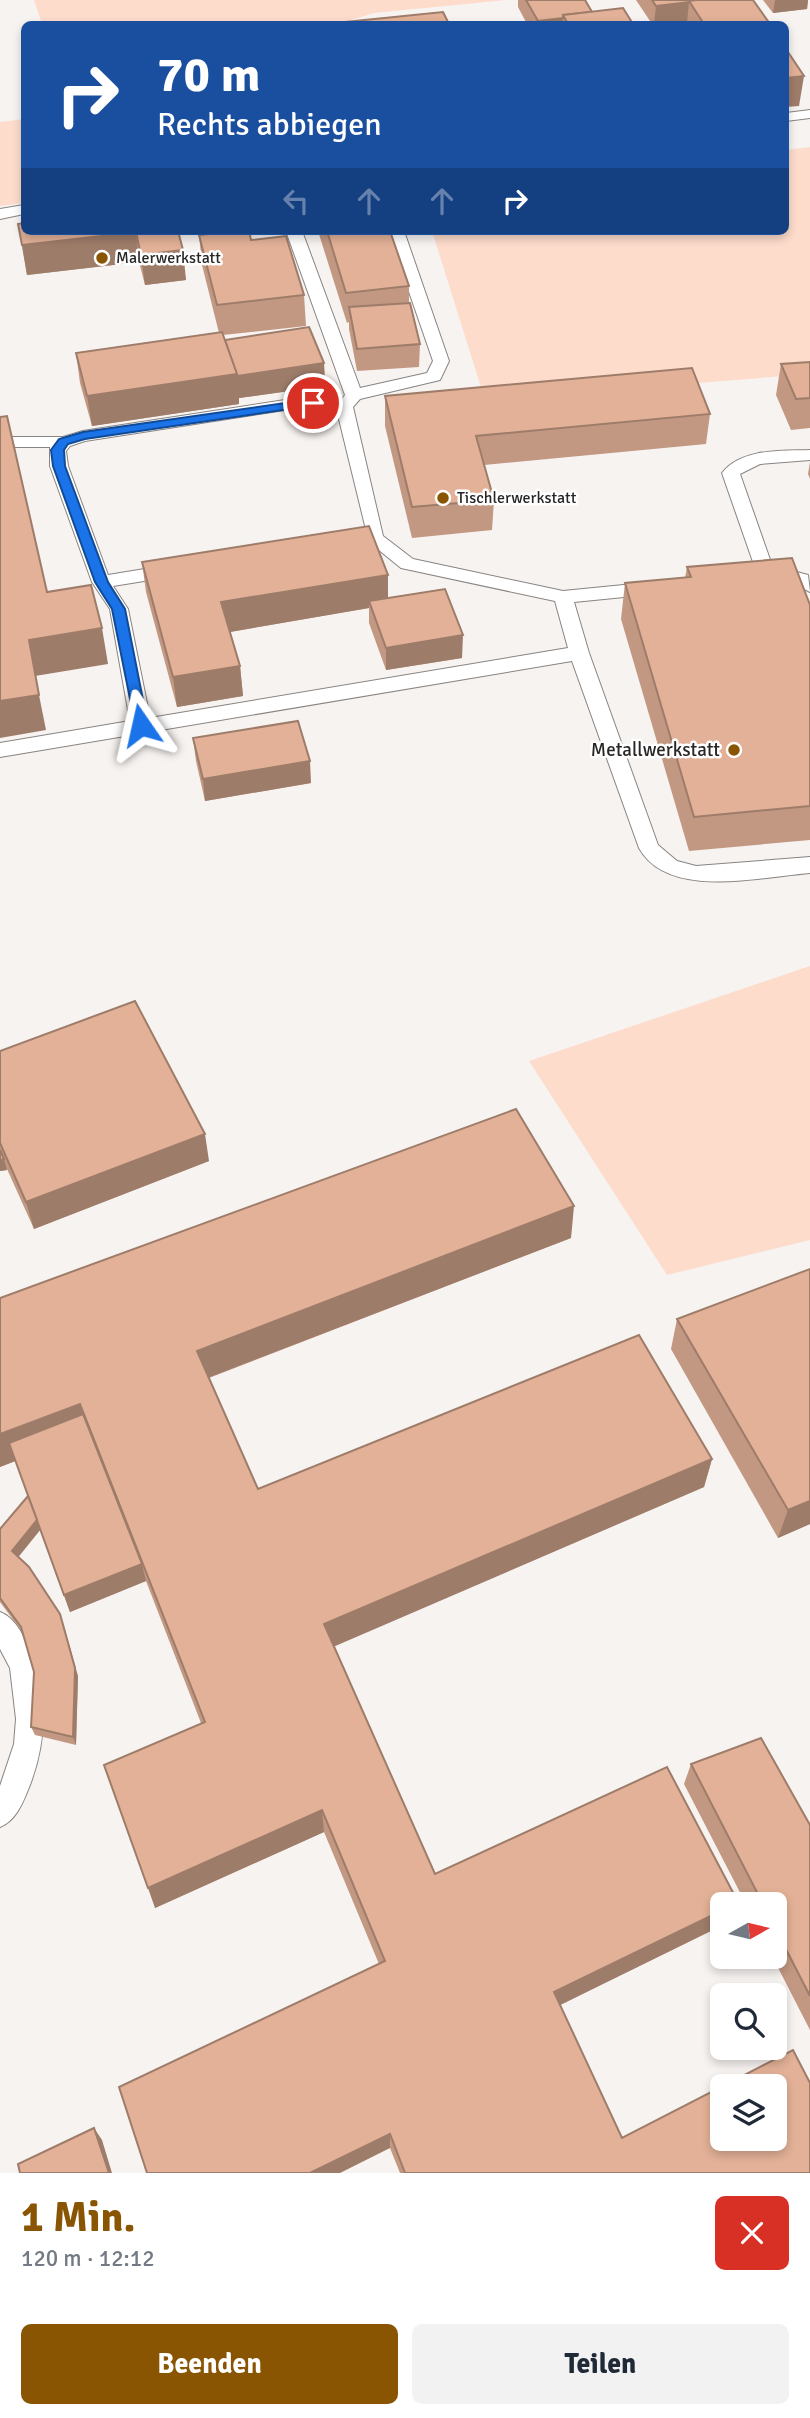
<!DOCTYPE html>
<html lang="de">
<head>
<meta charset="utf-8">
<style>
  body { margin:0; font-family:Signika,sans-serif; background:#f2f2f3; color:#1f2937; height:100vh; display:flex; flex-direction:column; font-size:26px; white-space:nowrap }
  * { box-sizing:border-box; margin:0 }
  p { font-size:23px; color:#747a83 }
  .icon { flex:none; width:38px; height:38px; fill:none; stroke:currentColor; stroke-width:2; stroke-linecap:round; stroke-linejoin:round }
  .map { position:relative; height:2173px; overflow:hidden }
  .side { display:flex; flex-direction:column; background:#fff; flex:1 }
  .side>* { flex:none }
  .hud { position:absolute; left:21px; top:21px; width:768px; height:214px; border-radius:10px; box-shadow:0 4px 10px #0003; background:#1a4fa0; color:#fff; overflow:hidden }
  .needle { width:46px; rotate:82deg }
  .tools { position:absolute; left:710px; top:1892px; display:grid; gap:14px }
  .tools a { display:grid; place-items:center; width:77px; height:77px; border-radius:10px; background:#fff; box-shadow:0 4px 10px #0003; font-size:35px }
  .pin { position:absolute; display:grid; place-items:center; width:60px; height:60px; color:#fff; margin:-30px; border:4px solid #fff; border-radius:50%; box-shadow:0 2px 7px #0007 }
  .me { position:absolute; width:77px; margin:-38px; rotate:349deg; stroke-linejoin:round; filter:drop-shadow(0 0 5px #0008) }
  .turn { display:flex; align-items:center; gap:24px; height:147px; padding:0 21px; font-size:32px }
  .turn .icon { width:91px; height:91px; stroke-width:2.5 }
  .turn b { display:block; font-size:49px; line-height:60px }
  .lanes { display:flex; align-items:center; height:66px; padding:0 21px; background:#0003; justify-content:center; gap:35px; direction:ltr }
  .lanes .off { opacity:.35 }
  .round { display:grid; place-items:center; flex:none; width:74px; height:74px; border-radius:10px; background:#f2f2f3 }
  .summary { display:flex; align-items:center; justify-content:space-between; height:119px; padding:0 21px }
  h1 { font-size:42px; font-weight:700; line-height:52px; color:#895502 }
  .primary-button { display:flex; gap:14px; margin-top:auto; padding:14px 21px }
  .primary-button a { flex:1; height:80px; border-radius:10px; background:#895502; color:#fff; font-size:28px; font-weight:700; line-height:80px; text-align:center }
  .primary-button a+a { background:#f2f2f3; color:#1f2937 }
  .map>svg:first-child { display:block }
</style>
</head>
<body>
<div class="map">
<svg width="810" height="2173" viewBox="0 0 810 2173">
  <rect width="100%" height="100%" fill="#f7f3f1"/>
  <g fill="#fddccc">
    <polygon points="34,0 506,0 374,13 338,24 42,24"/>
    <polygon points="24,119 24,203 0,206 0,122"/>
    <polygon points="810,147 810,374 485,400 432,231 786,231 786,150"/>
    <polygon points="810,966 810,1240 667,1275 529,1061"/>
  </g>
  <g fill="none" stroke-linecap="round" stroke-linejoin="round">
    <g stroke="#888482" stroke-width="2">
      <g id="lane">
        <polygon points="810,110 810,118 786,121 786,113"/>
        <polygon points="24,205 24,214 0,219 0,209"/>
        <path d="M286 231H302L360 388 427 373 433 361 388 231H404L449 361 440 380 360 399 353 407 383 536 413 559 563 591 654 582 661 584 663 588 654 594 574 602 589 653 658 845 677 861 696 866 810 857V873C760 877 668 900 639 848L572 661 0 757V743L130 721 110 609 92 582 50 466V447H0V437H63L83 431 298 398 340 402 345 395ZM298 408 337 411 369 542 401 568 555 601 568 648 150 718 128 609 113 586 175 576 184 570 175 564 108 575 68 466 66 451 70 446 85 441Z"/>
        <path d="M810 450V460L760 464 740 474 774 571H793L808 575 810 592 793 583 760 582 722 473C741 448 782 451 810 450Z"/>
        <path d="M0 1612C15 1618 23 1634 29 1649 49 1696 47 1743 28 1790 22 1805 15 1821 0 1827V1786L14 1744 16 1719 10 1668 0 1649Z"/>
      </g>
    </g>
    <use href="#lane" fill="#fff" fill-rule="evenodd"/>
  </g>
  <g fill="#c29882">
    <polygon points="518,0 526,0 592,12 633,24 527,24 518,7"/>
    <polygon points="636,0 753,0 770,24 687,24 687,23 652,24"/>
    <polygon points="763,0 808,0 807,9 773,13"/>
    <polygon points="18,224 178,231 186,280 145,285 139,262 27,275"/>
    <polygon points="318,231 390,231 409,286 409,303 420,344 419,367 357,371 349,329 349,322 347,323"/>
    <polygon points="199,235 251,240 304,295 306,326 223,335 225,340 324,363 325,386 239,398 239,404 92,426 80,383 76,353 219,333 202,265"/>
    <polygon points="810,362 810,428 791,430 776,395 781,364"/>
    <polygon points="385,396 710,414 706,444 484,465 494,500 492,530 412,538 385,426"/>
    <polygon points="810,462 810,479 808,474"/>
    <polygon points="142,562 388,598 462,658 386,670 369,623 369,608 230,632 240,666 243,696 177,707 146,592"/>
    <polygon points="687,567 810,605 810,840 689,851 621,619 625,583 685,578"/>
    <polygon points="193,738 311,783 205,801 196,761"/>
    <polygon points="0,1051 209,1161 34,1229 7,1169 7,1170 0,1171"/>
    <polygon points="571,1238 209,1378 258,1489 712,1459 704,1487 334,1646 435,1874 723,1925 560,2005 622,2138 810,2173 400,2173 390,2148 379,1964 324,1832 155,1908 201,1723 146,1581 70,1612 37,1522 40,1530 18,1557 78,1676 76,1745 35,1735 31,1727 34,1672 23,1633 0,1602 0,1529 28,1496 15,1461 0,1467 0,1298"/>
    <polygon points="810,1269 810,1524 778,1538 671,1349 677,1319"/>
    <polygon points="691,1764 810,1825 810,2030 772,1956 775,1956 775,1904 746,1904 684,1784"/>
  </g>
  <g fill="#9e7c6a">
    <polygon points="775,0 808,0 807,9 773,13"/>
    <polygon points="689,2 687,23 654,24 656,6"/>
    <polygon points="563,18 562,24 538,24 538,21"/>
    <polygon points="804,76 799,106 786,107 786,78"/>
    <polygon points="136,232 139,262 27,275 22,245"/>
    <polygon points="183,250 186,280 145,285 141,255"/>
    <polygon points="324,363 325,386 239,398 239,404 92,426 87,396 237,374"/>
    <polygon points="388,575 388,605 369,601 369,608 224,633 221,602"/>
    <polygon points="102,628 108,664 35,676 29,640"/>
    <polygon points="463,635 462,658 386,670 386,648"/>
    <polygon points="240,666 243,696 177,707 173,677"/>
    <polygon points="39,695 46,730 0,738 0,701"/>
    <polygon points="310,761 311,783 205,801 203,779"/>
    <polygon points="205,1134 209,1161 34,1229 26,1202"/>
    <polygon points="4,1159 7,1170 0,1171 0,1160"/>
    <polygon points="574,1206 571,1238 202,1380 197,1351"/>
    <polygon points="80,1404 88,1433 0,1467 0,1434"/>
    <polygon points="712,1459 704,1487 326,1650 324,1624"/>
    <polygon points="810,1501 810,1524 778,1538 788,1510"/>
    <polygon points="37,1520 40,1530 16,1560 12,1551"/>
    <polygon points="142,1564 146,1581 70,1612 64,1595"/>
    <polygon points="63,1623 78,1676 76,1745 73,1737"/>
    <polygon points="322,1810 324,1832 155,1908 148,1888"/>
    <polygon points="723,1910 723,1925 550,2010 554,1992"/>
    <polygon points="94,2128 102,2140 112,2173 109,2173"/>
    <polygon points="390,2134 390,2148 340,2173 310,2173"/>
  </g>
  <g fill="#e2b197" stroke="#9e7c6a" stroke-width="2" fill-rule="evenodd">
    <polygon points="526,0 585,0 592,12 563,15 563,18 538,21"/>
    <polygon points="652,0 696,0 689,1 690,2 656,6"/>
    <polygon points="696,0 753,0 770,24 704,24 689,1"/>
    <polygon points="623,8 633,24 568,24 563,15"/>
    <polygon points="443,12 449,24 325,24"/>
    <polygon points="786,49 804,76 786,78"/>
    <polygon points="24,223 24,231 178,231 183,250 141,255 136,232 22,245 18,224"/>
    <polygon points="239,231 249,231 251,240 286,236 304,295 217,305 199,235"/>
    <polygon points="327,231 390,231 409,286 346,293"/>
    <polygon points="410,303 420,344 357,349 349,307"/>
    <polygon points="309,327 324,363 237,376 225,340"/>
    <polygon points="222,332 237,374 87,396 76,353"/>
    <polygon points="810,362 810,398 796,399 781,364"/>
    <polygon points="692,368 710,414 476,436 494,500 412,507 385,396"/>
    <polygon points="7,416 47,592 91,585 102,628 29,640 39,695 0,701 0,417"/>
    <polygon points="369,526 388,575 221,602 240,666 173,677 142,562"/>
    <polygon points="792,558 810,605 810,806 694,817 625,583 691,577 687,567"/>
    <polygon points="445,589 463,635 386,648 369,601"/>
    <polygon points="298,721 310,761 203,779 193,738"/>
    <polygon points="135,1001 205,1134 26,1202 0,1143 0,1051"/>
    <path d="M516 1109 574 1206 197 1351 258 1489 639 1335 712 1459 324 1624 435 1874 667 1767 738 1902 735 1904H723V1910L554 1992 622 2138 793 2050 810 2083V2173H405L390 2134 310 2173H147L119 2087 385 1961 322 1810 148 1888 104 1765 205 1722 80 1404 0 1434V1298ZM723 2086H775V2138H723Z"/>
    <polygon points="0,1150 4,1159 0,1160"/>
    <polygon points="810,1269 810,1501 788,1510 677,1319"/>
    <polygon points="83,1414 142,1564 64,1595 9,1443"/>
    <polygon points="28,1496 37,1520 12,1551 29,1567 60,1614 75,1668 73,1737 31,1727 34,1672 21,1627 0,1598 0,1529"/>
    <polygon points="761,1738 810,1825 810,1996 775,1928 775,1904 763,1904 691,1764"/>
    <polygon points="94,2128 109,2173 20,2173 18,2164"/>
  </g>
  <polygon fill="#1a73e8" stroke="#114b97" stroke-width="2" points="313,399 317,400 317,405 85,439 68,444 64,450 65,466 108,582 125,609 148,725 141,730 136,729 112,609 95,582 53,466 51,450 59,439 83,432"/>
  <g fill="#895502" stroke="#fff" stroke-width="2.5">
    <circle cx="102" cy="258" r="7"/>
    <circle cx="443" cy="498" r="7"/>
    <circle cx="734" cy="750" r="7"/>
  </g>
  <g text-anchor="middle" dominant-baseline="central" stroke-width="5" stroke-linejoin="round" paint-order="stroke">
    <g font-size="16" fill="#282726" stroke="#fff" text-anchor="start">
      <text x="116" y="258">Malerwerkstatt</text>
      <text x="457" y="498">Tischlerwerkstatt</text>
    </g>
    <g font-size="19" fill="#282726" stroke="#fff" text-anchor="end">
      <text x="720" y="750">Metallwerkstatt</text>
    </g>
  </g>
</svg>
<div class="tools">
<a><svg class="needle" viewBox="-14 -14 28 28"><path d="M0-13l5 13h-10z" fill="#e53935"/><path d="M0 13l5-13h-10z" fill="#747a83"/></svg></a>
<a><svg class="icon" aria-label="search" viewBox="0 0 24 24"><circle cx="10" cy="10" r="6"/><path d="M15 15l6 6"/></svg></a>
<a><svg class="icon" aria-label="layers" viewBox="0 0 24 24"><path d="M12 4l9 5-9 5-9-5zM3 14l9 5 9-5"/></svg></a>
</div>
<div class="pin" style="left:313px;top:403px;background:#d93025"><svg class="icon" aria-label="arrive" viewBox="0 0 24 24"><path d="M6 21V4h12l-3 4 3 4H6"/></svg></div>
<svg class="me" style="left:141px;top:725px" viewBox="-20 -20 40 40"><path d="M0-17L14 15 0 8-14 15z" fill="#1a73e8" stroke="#fff" stroke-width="4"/></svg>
<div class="hud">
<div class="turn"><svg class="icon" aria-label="right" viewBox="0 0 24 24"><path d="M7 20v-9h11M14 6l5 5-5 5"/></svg><div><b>70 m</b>Rechts abbiegen</div></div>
<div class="lanes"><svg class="icon off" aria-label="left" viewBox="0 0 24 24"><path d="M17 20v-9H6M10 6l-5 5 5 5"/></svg><svg class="icon off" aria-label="ahead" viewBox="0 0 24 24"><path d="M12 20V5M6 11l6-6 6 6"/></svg><svg class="icon off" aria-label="ahead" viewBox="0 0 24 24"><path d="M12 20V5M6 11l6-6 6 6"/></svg><svg class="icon" aria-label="right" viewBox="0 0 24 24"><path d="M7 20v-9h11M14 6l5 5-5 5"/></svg></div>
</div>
</div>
<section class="side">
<div class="summary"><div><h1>1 Min.</h1><p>120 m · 12:12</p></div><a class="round" style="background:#d93025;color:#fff"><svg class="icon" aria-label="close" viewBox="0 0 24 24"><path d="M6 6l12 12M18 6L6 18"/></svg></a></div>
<div class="primary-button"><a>Beenden</a><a>Teilen</a></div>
</section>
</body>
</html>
